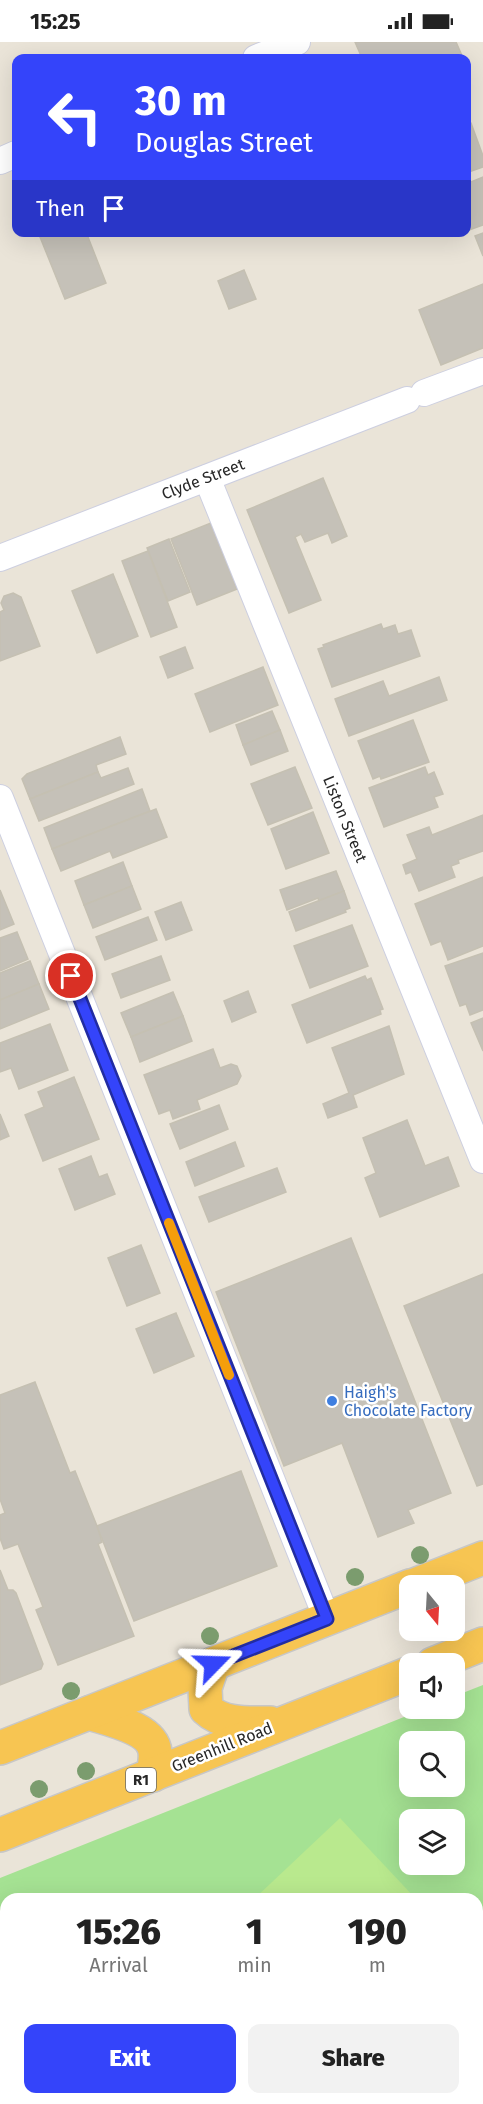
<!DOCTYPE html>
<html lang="en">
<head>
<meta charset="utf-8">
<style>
  body { margin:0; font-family:"Fira Sans",sans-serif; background:#f2f2f2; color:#222; height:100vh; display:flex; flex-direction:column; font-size:22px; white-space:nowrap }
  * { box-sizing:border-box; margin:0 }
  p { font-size:20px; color:#767676 }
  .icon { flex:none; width:33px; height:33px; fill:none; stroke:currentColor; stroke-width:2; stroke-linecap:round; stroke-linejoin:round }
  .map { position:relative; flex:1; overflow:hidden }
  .panel { position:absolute; left:0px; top:1851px; width:483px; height:212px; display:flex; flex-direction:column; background:#fff; border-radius:18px 18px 0 0; box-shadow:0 6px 24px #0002 }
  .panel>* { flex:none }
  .top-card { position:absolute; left:12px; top:12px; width:459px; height:183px; border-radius:12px; box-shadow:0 6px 24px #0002; background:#3444fa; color:#fff; overflow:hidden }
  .needle { width:39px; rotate:162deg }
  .controls { position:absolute; left:399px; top:1533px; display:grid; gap:12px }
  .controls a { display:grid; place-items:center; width:66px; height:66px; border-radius:12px; background:#fff; box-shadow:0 6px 24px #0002; font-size:30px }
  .pin { position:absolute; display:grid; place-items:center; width:51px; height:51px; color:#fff; margin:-26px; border:3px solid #fff; border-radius:50%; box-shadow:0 2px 6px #0007 }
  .me { position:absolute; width:66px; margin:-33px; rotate:68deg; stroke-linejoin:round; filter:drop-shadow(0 0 4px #0008) }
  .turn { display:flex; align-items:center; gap:21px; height:126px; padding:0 24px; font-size:27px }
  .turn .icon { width:78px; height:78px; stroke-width:2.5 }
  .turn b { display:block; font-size:42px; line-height:51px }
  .then { display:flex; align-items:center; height:57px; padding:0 24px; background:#0003; gap:12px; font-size:22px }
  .eta { display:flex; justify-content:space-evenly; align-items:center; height:102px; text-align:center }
  .eta b { font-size:36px; font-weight:800; line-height:42px }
  .button { display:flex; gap:12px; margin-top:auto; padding:12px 24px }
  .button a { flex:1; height:69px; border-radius:12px; background:#3444fa; color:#fff; font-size:24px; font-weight:800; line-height:69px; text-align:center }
  .button a+a { background:#f2f2f2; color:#222 }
  .status { display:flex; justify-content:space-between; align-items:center; height:42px; padding:0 30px; background:#fff; direction:ltr }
  .status svg { height:16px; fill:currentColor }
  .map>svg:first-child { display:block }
</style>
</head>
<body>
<div class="status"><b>15:25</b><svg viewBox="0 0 49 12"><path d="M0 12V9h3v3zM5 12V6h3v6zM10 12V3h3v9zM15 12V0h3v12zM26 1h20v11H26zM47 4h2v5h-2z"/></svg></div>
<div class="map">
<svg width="483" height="2062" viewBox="0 0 483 2062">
  <rect width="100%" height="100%" fill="#eae4d8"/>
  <path fill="#a5e293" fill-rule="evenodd" d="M483 1643V2062H0V1836L424 1667 454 1666 455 1654ZM410 1700H454V1744H410ZM410 1778H454V1822H410ZM6 1857H477V2056H6Z"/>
  <g fill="#b9e98e">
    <polygon points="340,1776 416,1857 254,1857"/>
    <polygon points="477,1921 483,1927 483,2062 231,2062 226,2057 477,2056"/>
  </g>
  <g fill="#c5c1b8" stroke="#c5c0b2" stroke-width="1.5">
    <polygon points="355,0 456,0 463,16 362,16"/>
    <polygon points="471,81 483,114 483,125 466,131 466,82"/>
    <polygon points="483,135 483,183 469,188 466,181 466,142"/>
    <polygon points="38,190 86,190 106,241 65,257"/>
    <polygon points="483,191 483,214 475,194"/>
    <polygon points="244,228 256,257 229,267 218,239"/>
    <polygon points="483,242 483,306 441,323 419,268"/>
    <polygon points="323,436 347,494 332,501 328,491 305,500 301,492 295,495 321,558 289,571 247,468"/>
    <polygon points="211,481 237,547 197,563 171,497"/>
    <polygon points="169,497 190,550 168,559 147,506"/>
    <polygon points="148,509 177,585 151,595 122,519"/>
    <polygon points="113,532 138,594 97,611 72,549"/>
    <polygon points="13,551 21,555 40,604 0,619 0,570 4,568 1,561 4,554"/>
    <polygon points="381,582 383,587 395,583 398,592 411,588 420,614 332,645 318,607 324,605 323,603"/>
    <polygon points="185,605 193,626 168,636 160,615"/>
    <polygon points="263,625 278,663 210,690 195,652"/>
    <polygon points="439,635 447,658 349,694 335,657 383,639 389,654"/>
    <polygon points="272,669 280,688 243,703 236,683"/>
    <polygon points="413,678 429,720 381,737 380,734 373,737 358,699"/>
    <polygon points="280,688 288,709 251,723 243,703"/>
    <polygon points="120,695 126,712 96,723 98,730 30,757 22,737 27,732"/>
    <polygon points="295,725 312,766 268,783 251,742"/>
    <polygon points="425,725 428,733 434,730 443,752 434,755 438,765 384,785 369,746"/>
    <polygon points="128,726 134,742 39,779 30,757 98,730 101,736"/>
    <polygon points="142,747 150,769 52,807 44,786"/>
    <polygon points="156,767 167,795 113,816 110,809 61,829 52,807"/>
    <polygon points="313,770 329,811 286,827 271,787"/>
    <polygon points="483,773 483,809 458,818 459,821 451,824 455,835 419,849 411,830 406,832 403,823 417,817 407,793 429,785 432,793"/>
    <polygon points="123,820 132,844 84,863 75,839"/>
    <polygon points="336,829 344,849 319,859 318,856 287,868 280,848"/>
    <polygon points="483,835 483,904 448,918 441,899 431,903 415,862"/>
    <polygon points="132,844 141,867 93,886 84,863"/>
    <polygon points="0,848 14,882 0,888"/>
    <polygon points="344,849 350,866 345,868 346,870 296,889 289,870"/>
    <polygon points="181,860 192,888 166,898 155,870"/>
    <polygon points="148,875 157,898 105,918 96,895"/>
    <polygon points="352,883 368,924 310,946 294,904"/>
    <polygon points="17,890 28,917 0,929 0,896"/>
    <polygon points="483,911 483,968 470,973 466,962 460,964 445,924"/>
    <polygon points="161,914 170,938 121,956 112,932"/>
    <polygon points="30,919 39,942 0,958 0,931"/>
    <polygon points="365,934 367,938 371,936 383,967 380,968 381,972 307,1001 292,963"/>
    <polygon points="39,942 49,967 0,987 0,958"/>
    <polygon points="248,949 256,970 232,980 224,959"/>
    <polygon points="173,950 183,974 131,995 121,971"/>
    <polygon points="183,974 192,999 140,1020 131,995"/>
    <polygon points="483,976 483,1009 471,981"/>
    <polygon points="50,982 68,1028 19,1047 11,1026 0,1030 0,1001"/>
    <polygon points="389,984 404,1032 353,1053 357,1065 328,1076 323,1062 349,1051 332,1006"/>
    <polygon points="213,1007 220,1026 231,1022 237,1024 241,1034 237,1042 197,1058 200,1067 173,1077 170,1068 159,1072 144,1033"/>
    <polygon points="74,1035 99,1097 43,1119 25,1073 44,1065 38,1050"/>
    <polygon points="219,1063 228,1087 180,1107 170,1082"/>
    <polygon points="0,1072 9,1094 0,1098"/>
    <polygon points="407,1078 425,1124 448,1115 459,1144 380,1175 365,1136 376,1131 363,1096"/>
    <polygon points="235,1100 244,1124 195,1144 186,1120"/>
    <polygon points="91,1114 99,1135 107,1132 115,1152 75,1168 59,1127"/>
    <polygon points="277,1126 286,1150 209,1180 199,1155"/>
    <polygon points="351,1196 451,1451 408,1468 414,1481 378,1495 342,1401 284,1424 216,1250"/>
    <polygon points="141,1203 160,1251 127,1264 108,1216"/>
    <polygon points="483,1232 483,1442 477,1444 404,1264"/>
    <polygon points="176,1271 194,1314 154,1331 136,1287"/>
    <polygon points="35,1340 70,1431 75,1429 97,1484 102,1500 98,1502 134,1594 58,1623 36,1568 43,1565 18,1502 4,1507 0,1496 0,1473 5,1471 0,1457 0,1353"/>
    <polygon points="241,1429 277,1524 134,1579 97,1484"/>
    <polygon points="0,1528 8,1548 13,1548 16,1551 43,1622 41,1627 0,1643"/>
  </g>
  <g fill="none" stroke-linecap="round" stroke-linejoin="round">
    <g stroke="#cdcfe0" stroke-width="28">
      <g id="minor">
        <polyline points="256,16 297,0"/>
        <polyline points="0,119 16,112"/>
        <polyline points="424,351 483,329"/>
        <polyline points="207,436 483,1118"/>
        <polyline points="0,516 407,358"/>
        <polyline points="0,756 327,1577"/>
      </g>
    </g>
    <g stroke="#c7c7c7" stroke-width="36">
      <g id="trunk">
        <polyline points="412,1544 483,1516"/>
        <path d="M213 1622 205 1646 206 1667C223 1683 248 1681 270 1681"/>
        <polyline points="433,1622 483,1602"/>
        <path d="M89 1671C107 1677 153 1686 155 1710 156 1717 154 1726 153 1733"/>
        <polyline points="0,1706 410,1544"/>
        <polyline points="0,1793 410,1631"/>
      </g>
    </g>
    <g stroke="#c7c7c7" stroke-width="4" stroke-dasharray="4.5 3" stroke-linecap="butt">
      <polyline points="0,1919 6,1926"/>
      <polyline points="0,1941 6,1954"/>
      <polyline points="43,2056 45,2062"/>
      <polyline points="131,2056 136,2062"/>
    </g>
    <use href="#minor" stroke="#fff" stroke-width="26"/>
    <use href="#trunk" stroke="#f7c552" stroke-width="33"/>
  </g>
  <g fill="#7b9c6e">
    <circle cx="420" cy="1513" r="9"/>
    <circle cx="355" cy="1535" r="9"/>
    <circle cx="210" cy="1594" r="9"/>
    <circle cx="71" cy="1649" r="9"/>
    <circle cx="86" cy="1729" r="9"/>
    <circle cx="39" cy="1747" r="9"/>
  </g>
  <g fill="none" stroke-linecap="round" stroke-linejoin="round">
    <g stroke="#222ca2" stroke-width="15">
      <polyline id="route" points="71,934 327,1577 213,1622"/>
    </g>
    <use href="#route" stroke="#3444fa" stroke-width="10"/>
    <polyline stroke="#f59e0b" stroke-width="10" points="169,1181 229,1333"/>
  </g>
  <circle fill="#3f7fe0" stroke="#fff" stroke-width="2" cx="332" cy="1359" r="6"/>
  <g text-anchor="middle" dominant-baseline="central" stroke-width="5" stroke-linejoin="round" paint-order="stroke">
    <rect fill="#fff" stroke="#686868" stroke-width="1.5" x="126" y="1726" width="30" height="24" rx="4.5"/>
    <g font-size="15" font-weight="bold" fill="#272727">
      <text x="141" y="1738">R1</text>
    </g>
    <g font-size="16" fill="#272727" stroke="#fff">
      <text transform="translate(203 437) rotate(-21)">Clyde Street</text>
      <text transform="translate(345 777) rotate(68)">Liston Street</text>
      <text transform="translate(222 1705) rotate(-22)">Greenhill Road</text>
    </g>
    <g font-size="16" fill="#366cbe" stroke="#fff" text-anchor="start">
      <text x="344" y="1350">Haigh's<tspan x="344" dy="18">Chocolate Factory</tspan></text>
    </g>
  </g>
</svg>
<div class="controls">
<a><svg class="needle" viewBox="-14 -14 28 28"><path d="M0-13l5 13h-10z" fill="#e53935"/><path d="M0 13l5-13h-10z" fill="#767676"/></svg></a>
<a><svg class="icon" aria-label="sound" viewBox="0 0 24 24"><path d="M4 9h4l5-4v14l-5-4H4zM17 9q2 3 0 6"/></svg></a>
<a><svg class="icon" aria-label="search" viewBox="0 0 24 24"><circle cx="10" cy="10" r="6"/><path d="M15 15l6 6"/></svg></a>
<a><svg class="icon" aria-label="layers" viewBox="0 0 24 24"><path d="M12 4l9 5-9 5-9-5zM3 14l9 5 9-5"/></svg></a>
</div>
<div class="pin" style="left:71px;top:934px;background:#d93025"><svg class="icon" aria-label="arrive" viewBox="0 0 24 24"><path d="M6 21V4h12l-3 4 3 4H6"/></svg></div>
<svg class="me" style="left:213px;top:1622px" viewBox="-20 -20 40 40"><path d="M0-17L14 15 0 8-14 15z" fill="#3444fa" stroke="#fff" stroke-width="4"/></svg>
<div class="top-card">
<div class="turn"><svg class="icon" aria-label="left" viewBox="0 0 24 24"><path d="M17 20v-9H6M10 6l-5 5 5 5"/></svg><div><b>30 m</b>Douglas Street</div></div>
<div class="then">Then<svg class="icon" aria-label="arrive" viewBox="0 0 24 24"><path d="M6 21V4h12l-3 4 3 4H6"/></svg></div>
</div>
<section class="panel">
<div class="eta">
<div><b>15:26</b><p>Arrival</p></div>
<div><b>1</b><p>min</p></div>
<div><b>190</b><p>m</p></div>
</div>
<div class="button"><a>Exit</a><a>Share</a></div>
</section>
</div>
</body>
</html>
